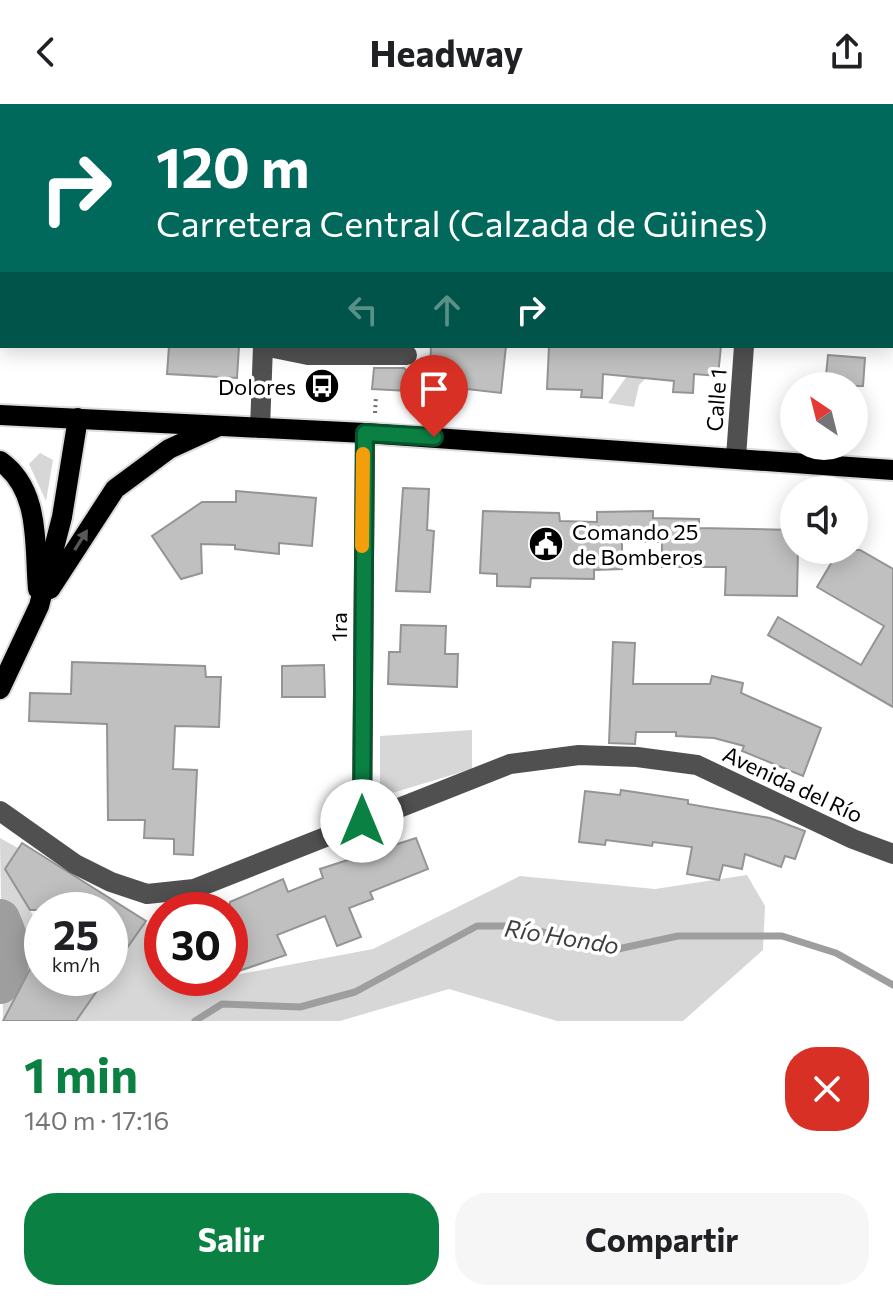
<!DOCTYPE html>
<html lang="es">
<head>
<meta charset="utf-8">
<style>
  body { margin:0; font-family:Commissioner,sans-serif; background:#f6f6f6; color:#202124; height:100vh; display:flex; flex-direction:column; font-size:30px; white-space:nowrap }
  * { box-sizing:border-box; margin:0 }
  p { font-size:26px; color:#757577 }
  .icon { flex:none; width:44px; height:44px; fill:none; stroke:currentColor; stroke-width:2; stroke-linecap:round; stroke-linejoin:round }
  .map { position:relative; height:917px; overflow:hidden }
  .sheet { display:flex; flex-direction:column; background:#fff; flex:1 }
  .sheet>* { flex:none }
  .banner { position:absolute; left:0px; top:0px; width:894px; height:244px; box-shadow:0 4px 20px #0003; background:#00695c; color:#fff; overflow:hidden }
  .needle { width:52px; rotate:325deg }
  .buttons { position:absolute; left:780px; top:268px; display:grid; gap:16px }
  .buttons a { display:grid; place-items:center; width:88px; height:88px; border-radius:50%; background:#fff; box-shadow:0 4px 20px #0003; font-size:40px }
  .speed { position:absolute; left:24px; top:788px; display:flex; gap:16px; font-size:40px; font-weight:700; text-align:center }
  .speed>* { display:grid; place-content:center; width:104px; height:104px; border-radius:50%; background:#fff; box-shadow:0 4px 20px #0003; line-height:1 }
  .speed small { font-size:20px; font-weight:400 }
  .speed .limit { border:12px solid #d22; background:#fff; color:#111 }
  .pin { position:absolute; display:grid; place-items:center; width:68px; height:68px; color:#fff; margin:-82px -34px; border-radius:50% 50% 50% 0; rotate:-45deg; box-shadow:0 0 8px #0007 }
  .pin .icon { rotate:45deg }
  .me { position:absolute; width:88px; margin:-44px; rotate:0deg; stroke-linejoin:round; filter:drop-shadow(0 0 6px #0008) }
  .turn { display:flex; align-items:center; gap:28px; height:168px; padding:0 24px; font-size:36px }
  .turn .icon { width:104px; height:104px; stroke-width:2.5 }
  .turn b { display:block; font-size:56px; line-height:68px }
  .lanes { display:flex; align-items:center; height:76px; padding:0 24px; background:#0003; justify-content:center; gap:40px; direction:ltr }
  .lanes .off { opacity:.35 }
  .round { display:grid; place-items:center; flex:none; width:84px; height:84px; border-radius:32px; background:#f6f6f6 }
  .summary { display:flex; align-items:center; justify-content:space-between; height:136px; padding:0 24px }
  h1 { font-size:48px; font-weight:700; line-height:60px; color:#0b8043 }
  .button { display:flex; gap:16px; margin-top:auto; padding:16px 24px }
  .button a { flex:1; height:92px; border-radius:32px; background:#0b8043; color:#fff; font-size:32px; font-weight:700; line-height:92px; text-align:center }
  .button a+a { background:#f6f6f6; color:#202124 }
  header { display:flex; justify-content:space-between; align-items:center; height:104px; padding:0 24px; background:#fff; font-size:36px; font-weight:700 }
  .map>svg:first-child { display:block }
</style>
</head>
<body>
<header><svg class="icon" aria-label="back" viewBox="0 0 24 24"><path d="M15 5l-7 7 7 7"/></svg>Headway<svg class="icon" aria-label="share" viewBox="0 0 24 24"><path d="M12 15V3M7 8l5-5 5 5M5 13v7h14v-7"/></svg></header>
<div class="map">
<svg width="893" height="917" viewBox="0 0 893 917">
  <rect width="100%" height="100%" fill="#fff"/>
  <g fill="#d7d7d7">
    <polygon points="627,272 646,274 639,281 634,303 608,299"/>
    <polygon points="40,349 53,356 46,397 29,360"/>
    <polygon points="472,626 472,665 392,689 380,683 380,632"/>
    <polygon points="0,734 18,744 5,765 41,825 39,847 3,917"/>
    <polygon points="747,771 765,802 763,846 683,917 557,917 449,885 340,917 74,917 102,874 110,874 110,862 141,814 162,837 162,874 195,874 198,878 373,845 520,772 655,785"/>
  </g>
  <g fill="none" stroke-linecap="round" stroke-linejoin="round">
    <polyline stroke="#9e9e9e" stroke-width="7" points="195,917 222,900 300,903 355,888 477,822 516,822 618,845 678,832 782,832 836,849 893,881"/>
    <path stroke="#9e9e9e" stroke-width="40" d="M0 815C11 838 15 859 0 880"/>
  </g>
  <g fill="#c0c0c0" stroke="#949494" stroke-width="2">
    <polygon points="169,242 239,242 237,274 167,270"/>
    <polygon points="431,242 506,242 501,289 467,285 466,290 372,285 374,264 404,264 429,287"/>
    <polygon points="549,242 721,242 718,272 694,270 693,289 673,288 674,277 603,270 602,294 581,293 582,286 547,285"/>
    <polygon points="828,251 865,254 863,282 825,282"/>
    <polygon points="403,384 429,385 427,426 434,427 430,488 396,487"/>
    <polygon points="236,387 316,394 312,442 279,439 279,450 235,445 235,441 201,440 202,469 181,475 152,432 202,398 236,398"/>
    <polygon points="483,407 559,409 560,417 597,418 597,408 653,407 653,414 699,415 699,424 794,426 794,446 798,446 797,492 725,491 726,463 662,463 662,438 622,438 622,465 594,466 594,475 531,474 530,483 497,482 497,470 480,469"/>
    <polygon points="839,446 860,446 893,465 893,603 768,531 778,513 861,561 884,522 817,483"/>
    <polygon points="401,521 446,522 445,550 458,550 457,583 388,580 389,548 400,548"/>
    <polygon points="613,538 635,539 633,580 710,580 712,572 743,579 741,589 821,624 803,672 742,647 744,642 714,634 676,632 676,628 636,628 635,640 609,639"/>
    <polygon points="72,558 205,562 206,573 221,573 219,623 175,622 173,665 197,666 193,751 174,750 174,735 144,734 145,716 108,716 107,620 29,617 30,589 71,590"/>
    <polygon points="324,561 325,593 282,593 282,562"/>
    <polygon points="621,686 688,696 688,700 770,714 805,727 795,755 785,752 781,763 745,750 742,765 723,761 719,776 687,770 692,743 653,738 652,742 606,736 605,741 579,738 585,687 620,691"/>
    <polygon points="416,734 428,765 370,788 373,795 349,804 361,833 337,842 325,812 277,831 286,851 230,870 230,798 283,775 288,788 323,774 320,765"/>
    <polygon points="22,739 146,817 110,868 110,806 30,806 5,765"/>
    <polygon points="42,842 42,874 106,874 76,917 3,917"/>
  </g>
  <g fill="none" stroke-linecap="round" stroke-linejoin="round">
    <g stroke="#dbdbdb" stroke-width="24">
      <g id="major">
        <polyline points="0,311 365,329 893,366"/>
        <path d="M0 357C41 386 34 440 38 485"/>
        <polyline points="50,485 115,385 169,345 217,323"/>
        <polyline points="0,585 39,502 62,413 78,314"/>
      </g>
    </g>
    <polyline stroke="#727272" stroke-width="4" stroke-dasharray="2 4" stroke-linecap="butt" points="375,309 376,292"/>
    <g stroke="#505050" stroke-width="20">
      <polyline points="56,0 57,2"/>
      <polyline points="276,2 276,0"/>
      <polyline points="755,2 756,0"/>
      <polyline points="892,129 893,129"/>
      <polyline points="264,242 308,251 407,251"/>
      <polyline points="260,324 263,242"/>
      <polyline points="736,353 744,242"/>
      <polyline points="0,707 75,760 111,778 147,790 194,785 510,660 579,651 637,653 697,661 853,735 893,750"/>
      <polyline points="362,717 365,329"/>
    </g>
    <use href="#major" stroke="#000" stroke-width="20"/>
  </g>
  <defs><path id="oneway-solid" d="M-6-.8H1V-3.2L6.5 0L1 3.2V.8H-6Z" transform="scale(2)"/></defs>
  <use fill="#595959" href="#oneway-solid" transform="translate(81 436) rotate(-58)"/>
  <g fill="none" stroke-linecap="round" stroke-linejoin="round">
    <g stroke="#07532c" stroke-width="20">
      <polyline id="route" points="362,717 365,329 434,333"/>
    </g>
    <use href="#route" stroke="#0b8043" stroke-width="14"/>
    <polyline stroke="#f59e0b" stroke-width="14" points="362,442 363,350"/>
  </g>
  <defs>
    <g id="bus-disc" transform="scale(1.8)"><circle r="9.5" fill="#000" stroke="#fff"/><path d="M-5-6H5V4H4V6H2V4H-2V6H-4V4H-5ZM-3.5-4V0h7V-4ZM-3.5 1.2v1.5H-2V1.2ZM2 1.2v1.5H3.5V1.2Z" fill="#fff"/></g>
    <g id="civic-disc" transform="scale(1.8)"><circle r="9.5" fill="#000" stroke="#fff"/><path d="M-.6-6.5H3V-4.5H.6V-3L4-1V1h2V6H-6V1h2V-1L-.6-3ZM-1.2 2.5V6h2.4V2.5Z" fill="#fff"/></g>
  </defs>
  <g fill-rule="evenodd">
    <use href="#bus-disc" x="322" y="282"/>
    <use href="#civic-disc" x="546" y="440"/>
  </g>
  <g text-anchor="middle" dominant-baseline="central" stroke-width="7" stroke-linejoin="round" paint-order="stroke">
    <g font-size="22" fill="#000" stroke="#fff" text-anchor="end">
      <text x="296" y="282">Dolores</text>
      <text x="572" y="427" text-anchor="start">Comando 25<tspan x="572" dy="25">de Bomberos</tspan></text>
    </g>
    <g font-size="22" fill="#000" stroke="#fff">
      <text transform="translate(716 296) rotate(-86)">Calle 1</text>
      <text transform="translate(338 523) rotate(-90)">1ra</text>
      <text transform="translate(793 680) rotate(25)">Avenida del Río</text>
    </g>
    <g font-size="24" font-style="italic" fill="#3f3f3f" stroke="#fff">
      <text transform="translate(562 832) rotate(9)">Río Hondo</text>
    </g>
  </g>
</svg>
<div class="buttons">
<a><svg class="needle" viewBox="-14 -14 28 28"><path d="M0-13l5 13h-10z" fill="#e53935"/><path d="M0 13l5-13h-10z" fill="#757577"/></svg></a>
<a><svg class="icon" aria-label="sound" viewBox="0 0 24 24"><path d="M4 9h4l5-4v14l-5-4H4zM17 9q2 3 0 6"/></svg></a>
</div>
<div class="speed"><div>25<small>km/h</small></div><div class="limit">30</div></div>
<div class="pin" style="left:434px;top:333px;background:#d93025"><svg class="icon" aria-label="arrive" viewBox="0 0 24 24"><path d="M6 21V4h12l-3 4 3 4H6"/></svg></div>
<svg class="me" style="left:362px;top:717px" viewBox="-20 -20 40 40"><circle r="19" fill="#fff"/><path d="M0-13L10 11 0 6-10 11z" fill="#0b8043"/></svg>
<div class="banner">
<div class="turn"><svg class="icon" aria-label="right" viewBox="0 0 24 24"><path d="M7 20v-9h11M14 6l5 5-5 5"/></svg><div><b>120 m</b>Carretera Central (Calzada de Güines)</div></div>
<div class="lanes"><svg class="icon off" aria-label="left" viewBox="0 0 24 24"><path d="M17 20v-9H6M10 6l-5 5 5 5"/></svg><svg class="icon off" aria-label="ahead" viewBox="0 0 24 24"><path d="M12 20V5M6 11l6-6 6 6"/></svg><svg class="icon" aria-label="right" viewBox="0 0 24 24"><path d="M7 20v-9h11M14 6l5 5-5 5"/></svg></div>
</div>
</div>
<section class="sheet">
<div class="summary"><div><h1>1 min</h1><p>140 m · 17:16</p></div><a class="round" style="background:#d93025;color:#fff"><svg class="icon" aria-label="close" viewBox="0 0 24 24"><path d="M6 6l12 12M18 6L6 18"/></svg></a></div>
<div class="button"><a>Salir</a><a>Compartir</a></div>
</section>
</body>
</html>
